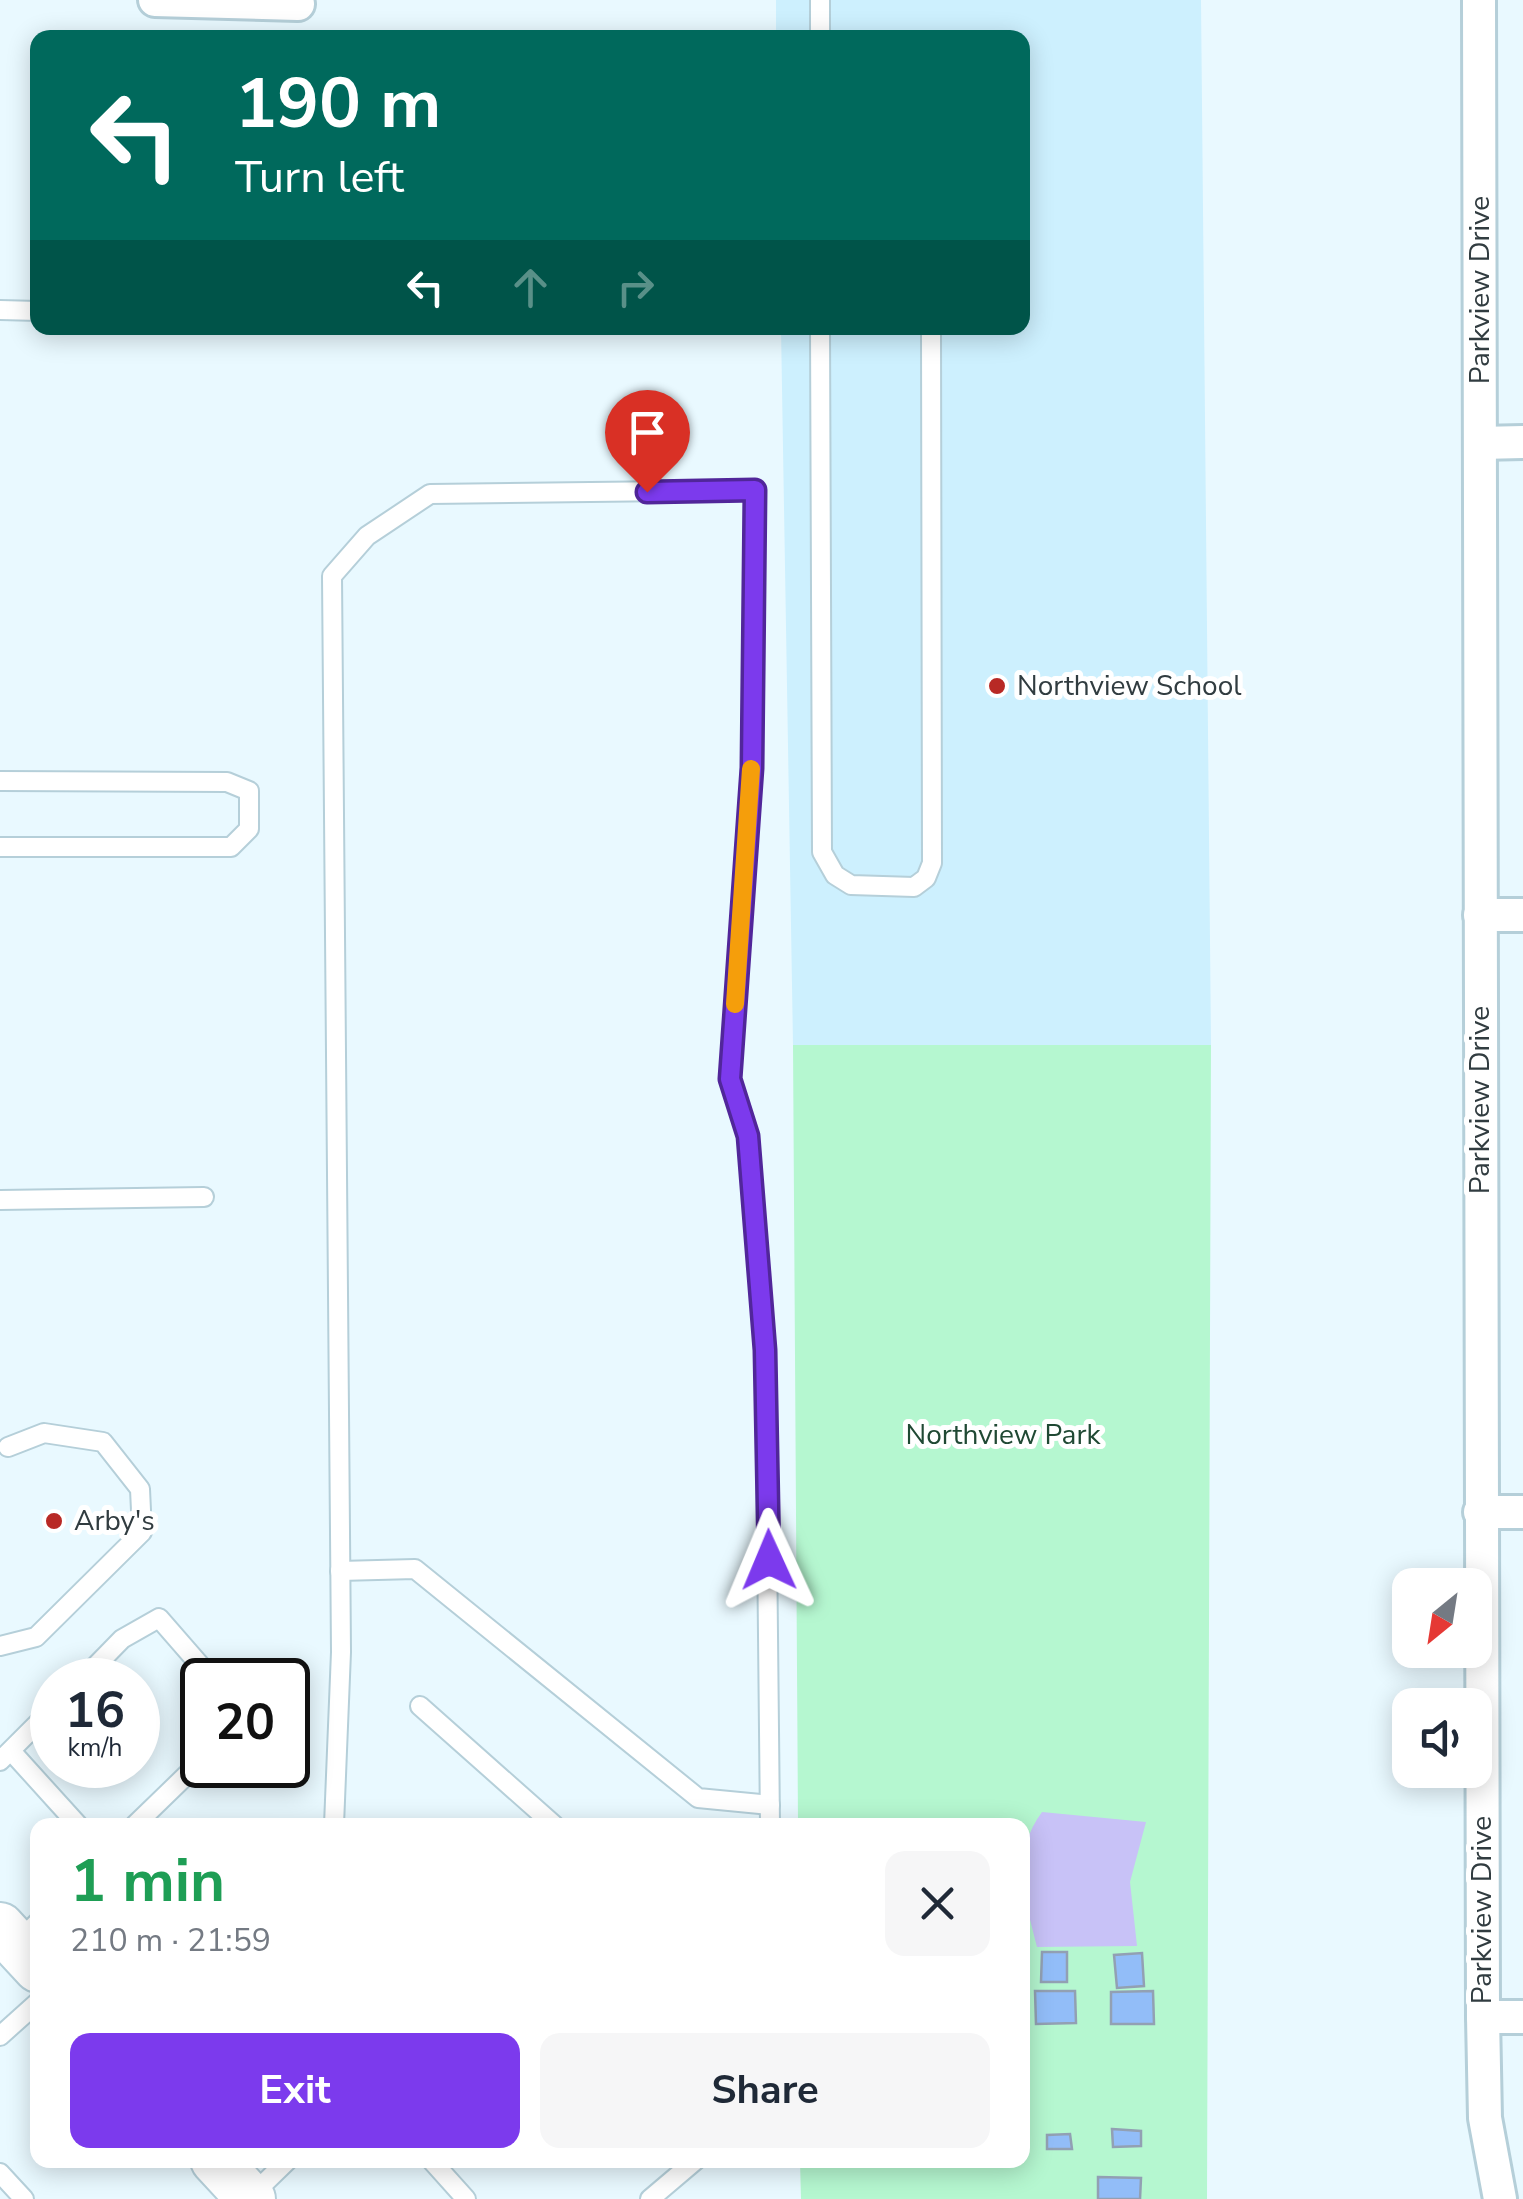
<!DOCTYPE html>
<html lang="en">
<head>
<meta charset="utf-8">
<style>
  body { margin:0; font-family:"Nunito Sans",sans-serif; background:#f6f6f7; color:#1f2937; height:100vh; display:flex; flex-direction:column; font-size:38px; white-space:nowrap }
  * { box-sizing:border-box; margin:0 }
  p { font-size:32px; color:#747a83 }
  .icon { flex:none; width:55px; height:55px; fill:none; stroke:currentColor; stroke-width:2; stroke-linecap:round; stroke-linejoin:round }
  .map { position:relative; flex:1; overflow:hidden }
  .drawer { position:absolute; left:30px; top:1818px; width:1000px; height:350px; display:flex; flex-direction:column; background:#fff; border-radius:20px; box-shadow:0 5px 25px #0003 }
  .drawer>* { flex:none }
  .guide { position:absolute; left:30px; top:30px; width:1000px; height:305px; border-radius:20px; box-shadow:0 5px 25px #0003; background:#00695c; color:#fff; overflow:hidden }
  .needle { width:65px; rotate:210deg }
  .fabs { position:absolute; left:1392px; top:1568px; display:grid; gap:20px }
  .fabs a { display:grid; place-items:center; width:100px; height:100px; border-radius:20px; background:#fff; box-shadow:0 5px 25px #0003; font-size:50px }
  .speed { position:absolute; left:30px; top:1658px; display:flex; gap:20px; font-size:50px; font-weight:700; text-align:center }
  .speed>* { display:grid; place-content:center; width:130px; height:130px; border-radius:50%; background:#fff; box-shadow:0 5px 25px #0003; line-height:1 }
  .speed small { font-size:25px; font-weight:400 }
  .speed .limit { border:5px solid #111; border-radius:15px; background:#fff; color:#111 }
  .pin { position:absolute; display:grid; place-items:center; width:85px; height:85px; color:#fff; margin:-102px -42px; border-radius:50% 50% 50% 0; rotate:-45deg; box-shadow:0 0 10px #0007 }
  .pin .icon { rotate:45deg }
  .me { position:absolute; width:110px; margin:-55px; rotate:359deg; stroke-linejoin:round; filter:drop-shadow(0 0 8px #0008) }
  .turn { display:flex; align-items:center; gap:35px; height:210px; padding:0 40px; font-size:45px }
  .turn .icon { width:130px; height:130px; stroke-width:2.5 }
  .turn b { display:block; font-size:70px; line-height:85px }
  .lanes { display:flex; align-items:center; height:95px; padding:0 40px; background:#0003; justify-content:center; gap:50px; direction:ltr }
  .lanes .off { opacity:.35 }
  .round { display:grid; place-items:center; flex:none; width:105px; height:105px; border-radius:20px; background:#f6f6f7 }
  .summary { display:flex; align-items:center; justify-content:space-between; height:170px; padding:0 40px }
  h1 { font-size:60px; font-weight:700; line-height:75px; color:#1e9e55 }
  .cta { display:flex; gap:20px; margin-top:auto; padding:20px 40px }
  .cta a { flex:1; height:115px; border-radius:20px; background:#7c3aed; color:#fff; font-size:40px; font-weight:700; line-height:115px; text-align:center }
  .cta a+a { background:#f6f6f7; color:#1f2937 }
  .map>svg:first-child { display:block }
</style>
</head>
<body>
<div class="map">
<svg width="1523" height="2199" viewBox="0 0 1523 2199">
  <rect width="100%" height="100%" fill="#e9f9ff"/>
  <polygon fill="#cdf0fe" points="776,0 1201,0 1211,1045 793,1045 781,328 1022,328 1022,38 776,37"/>
  <polygon fill="#b5f7d0" points="793,1045 1211,1045 1207,2199 801,2199 800,2160 1022,2160 1022,1825 798,1825"/>
  <path fill="#c8c2f7" d="M1042 1812 1146 1822 1130 1882 1137 1946 1037 1947C1025 1899 1010 1855 1042 1812Z"/>
  <g fill="#92bdf8" stroke="#92a0b3" stroke-width="2.5">
    <polygon points="1042,1952 1067,1952 1067,1982 1041,1982"/>
    <polygon points="1142,1953 1144,1986 1117,1988 1114,1955"/>
    <polygon points="1035,1991 1075,1991 1076,2023 1036,2024"/>
    <polygon points="1153,1991 1154,2024 1111,2024 1111,1992"/>
    <polygon points="1112,2129 1141,2131 1141,2146 1113,2147"/>
    <polygon points="1070,2134 1072,2149 1047,2149 1047,2135"/>
    <polygon points="1098,2177 1141,2178 1140,2199 1098,2199"/>
  </g>
  <g fill="none" stroke-linecap="round" stroke-linejoin="round">
    <g stroke="#b5cfd9" stroke-width="22">
      <g id="lane">
        <polyline points="820,0 820,38"/>
        <polyline points="0,310 38,311"/>
        <polyline points="820,328 822,852 835,875 851,885 914,887 926,878 932,863 931,328"/>
        <polyline points="0,781 227,782 249,791 249,829 231,847 0,847"/>
        <polyline points="0,1200 204,1197"/>
        <polyline points="340,1571 415,1569 698,1798 770,1805"/>
        <polyline points="0,1646 36,1637 142,1532 140,1489 103,1442 44,1433 8,1447"/>
        <polyline points="82,1680 122,1639 159,1618 213,1680"/>
        <polyline points="420,1706 554,1825"/>
        <polyline points="11,1751 78,1825"/>
        <polyline points="0,1761 52,1709"/>
        <polyline points="135,1825 202,1760"/>
        <polyline points="334,1825 341,1652 332,576 367,536 430,494 755,490 751,767 730,1079 748,1136 765,1350 770,1825"/>
        <polyline points="16,1944 38,1922"/>
        <polyline points="0,2036 38,2002"/>
        <polyline points="431,2160 466,2199"/>
        <polyline points="0,2173 24,2199"/>
        <polyline points="249,2198 288,2160"/>
        <polyline points="650,2199 696,2160"/>
      </g>
    </g>
    <g stroke="#b5cfd9" stroke-width="38">
      <g id="street">
        <polyline points="155,0 298,4"/>
        <polyline points="1479,0 1483,2017 1485,2118 1500,2199"/>
        <polyline points="1480,443 1523,442"/>
        <polyline points="1480,915 1523,915"/>
        <polyline points="1480,1512 1523,1512"/>
        <polyline points="1483,2017 1523,2017"/>
      </g>
    </g>
    <g stroke="#b5cfd9" stroke-width="52">
      <g id="secondary">
        <polyline points="0,1927 38,1968"/>
        <polyline points="215,2160 251,2199"/>
      </g>
    </g>
    <use href="#lane" stroke="#fff" stroke-width="18"/>
    <use href="#street" stroke="#fff" stroke-width="32"/>
    <use href="#secondary" stroke="#fff" stroke-width="48"/>
  </g>
  <g fill="none" stroke-linecap="round" stroke-linejoin="round">
    <g stroke="#51269a" stroke-width="25">
      <polyline id="route" points="647,492 755,490 752,768 730,1079 748,1136 765,1350 769,1560"/>
    </g>
    <use href="#route" stroke="#7c3aed" stroke-width="18"/>
    <polyline stroke="#f59e0b" stroke-width="18" points="735,1004 751,769"/>
  </g>
  <g fill="#b82925" stroke="#fff" stroke-width="4">
    <circle cx="997" cy="686" r="10"/>
    <circle cx="54" cy="1521" r="10"/>
  </g>
  <g text-anchor="middle" dominant-baseline="central" stroke-width="10" stroke-linejoin="round" paint-order="stroke">
    <g font-size="28" fill="#313c40" stroke="#fff">
      <text transform="translate(1480 290) rotate(-90)">Parkview Drive</text>
      <text transform="translate(1480 1100) rotate(-90)">Parkview Drive</text>
      <text transform="translate(1482 1910) rotate(-90)">Parkview Drive</text>
    </g>
    <g font-size="28" fill="#313c40" stroke="#fff" text-anchor="start">
      <text x="1017" y="686">Northview School</text>
      <text x="74" y="1521">Arby's</text>
    </g>
    <g font-size="28" fill="#204934" stroke="#fff">
      <text x="1003" y="1435">Northview Park</text>
    </g>
  </g>
</svg>
<div class="fabs">
<a><svg class="needle" viewBox="-14 -14 28 28"><path d="M0-13l5 13h-10z" fill="#e53935"/><path d="M0 13l5-13h-10z" fill="#747a83"/></svg></a>
<a><svg class="icon" aria-label="sound" viewBox="0 0 24 24"><path d="M4 9h4l5-4v14l-5-4H4zM17 9q2 3 0 6"/></svg></a>
</div>
<div class="speed"><div>16<small>km/h</small></div><div class="limit">20</div></div>
<div class="pin" style="left:647px;top:492px;background:#d93025"><svg class="icon" aria-label="arrive" viewBox="0 0 24 24"><path d="M6 21V4h12l-3 4 3 4H6"/></svg></div>
<svg class="me" style="left:769px;top:1560px" viewBox="-20 -20 40 40"><path d="M0-17L14 15 0 8-14 15z" fill="#7c3aed" stroke="#fff" stroke-width="4"/></svg>
<div class="guide">
<div class="turn"><svg class="icon" aria-label="left" viewBox="0 0 24 24"><path d="M17 20v-9H6M10 6l-5 5 5 5"/></svg><div><b>190 m</b>Turn left</div></div>
<div class="lanes"><svg class="icon" aria-label="left" viewBox="0 0 24 24"><path d="M17 20v-9H6M10 6l-5 5 5 5"/></svg><svg class="icon off" aria-label="ahead" viewBox="0 0 24 24"><path d="M12 20V5M6 11l6-6 6 6"/></svg><svg class="icon off" aria-label="right" viewBox="0 0 24 24"><path d="M7 20v-9h11M14 6l5 5-5 5"/></svg></div>
</div>
<section class="drawer">
<div class="summary"><div><h1>1 min</h1><p>210 m · 21:59</p></div><a class="round"><svg class="icon" aria-label="close" viewBox="0 0 24 24"><path d="M6 6l12 12M18 6L6 18"/></svg></a></div>
<div class="cta"><a>Exit</a><a>Share</a></div>
</section>
</div>
</body>
</html>
